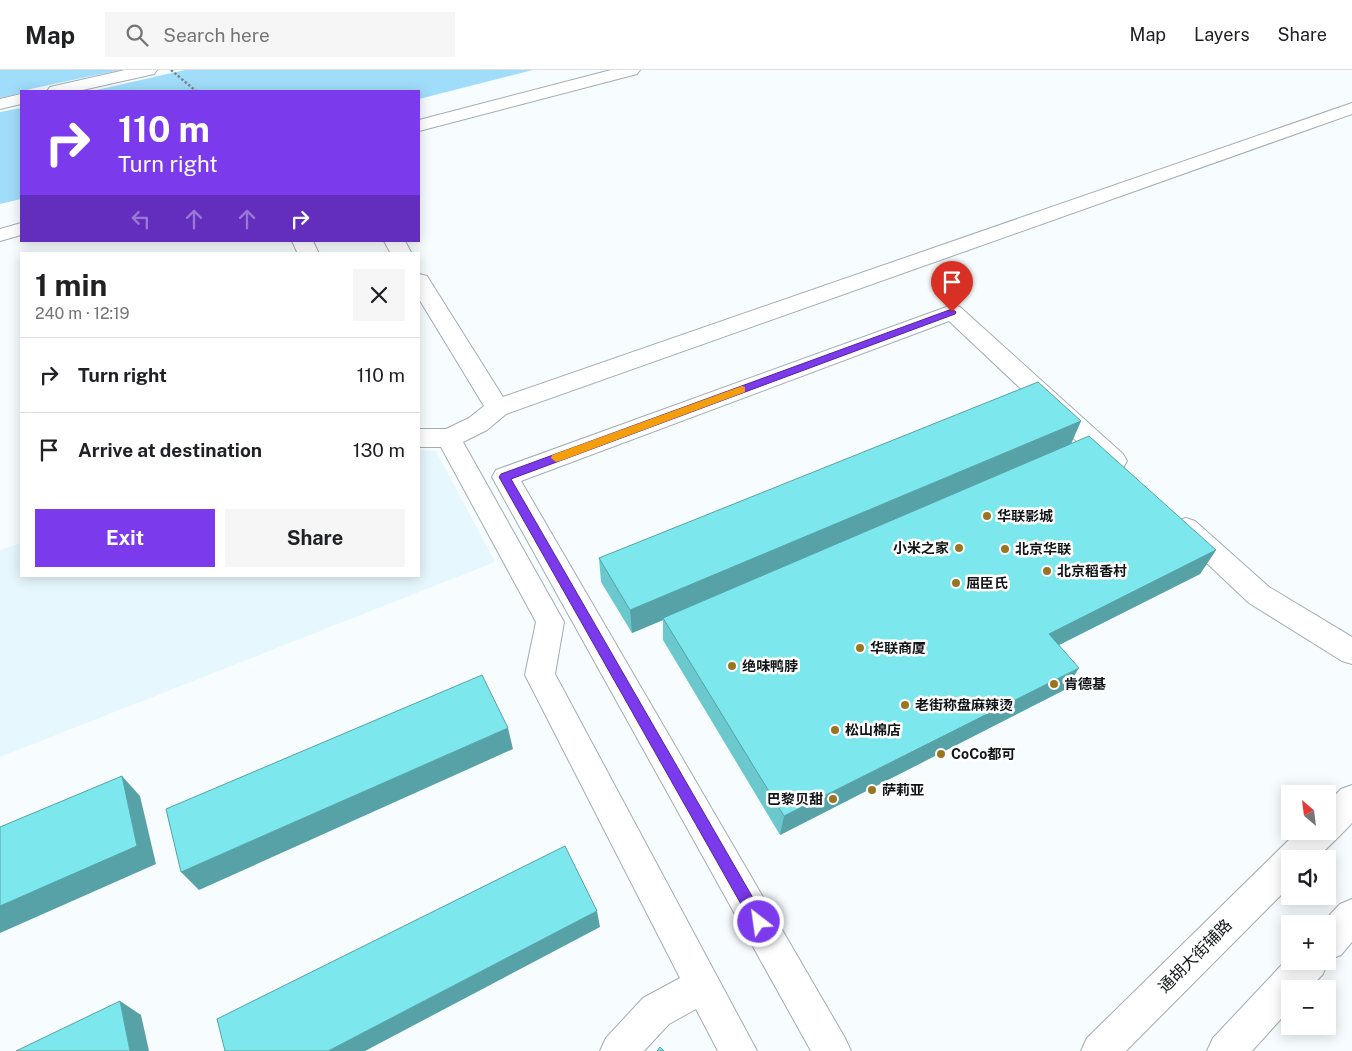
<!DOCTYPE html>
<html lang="en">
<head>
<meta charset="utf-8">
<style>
  body { margin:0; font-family:"Public Sans","Noto Sans SC",sans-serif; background:#f6f6f6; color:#202124; height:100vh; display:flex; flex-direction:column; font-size:19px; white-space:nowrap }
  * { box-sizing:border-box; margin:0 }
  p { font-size:16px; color:#757577 }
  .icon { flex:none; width:28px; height:28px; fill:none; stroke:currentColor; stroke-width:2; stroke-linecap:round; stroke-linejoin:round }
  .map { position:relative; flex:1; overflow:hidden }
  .panel { position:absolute; left:20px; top:182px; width:400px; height:325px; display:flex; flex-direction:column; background:#fff; border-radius:0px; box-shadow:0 2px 12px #0003 }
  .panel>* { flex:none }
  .hud { position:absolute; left:20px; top:20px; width:400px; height:152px; border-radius:0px; box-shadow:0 2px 12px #0003; background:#7c3aed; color:#fff; overflow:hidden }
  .needle { width:32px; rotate:332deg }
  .buttons { position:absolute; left:1281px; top:715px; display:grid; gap:10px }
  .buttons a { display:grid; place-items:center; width:55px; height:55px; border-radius:0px; background:#fff; box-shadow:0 2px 12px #0003; font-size:25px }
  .pin { position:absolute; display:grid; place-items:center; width:42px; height:42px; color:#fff; margin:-51px -21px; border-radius:50% 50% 50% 0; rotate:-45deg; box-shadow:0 0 5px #0007 }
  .pin .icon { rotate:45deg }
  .me { position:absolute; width:55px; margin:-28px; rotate:330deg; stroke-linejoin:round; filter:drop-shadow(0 0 4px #0008) }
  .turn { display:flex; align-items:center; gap:18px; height:105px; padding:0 15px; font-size:22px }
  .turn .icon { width:65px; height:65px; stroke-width:2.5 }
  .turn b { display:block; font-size:35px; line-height:42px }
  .lanes { display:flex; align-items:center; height:48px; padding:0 15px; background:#0003; justify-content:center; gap:25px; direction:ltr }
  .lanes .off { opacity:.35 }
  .round { display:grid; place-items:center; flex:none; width:52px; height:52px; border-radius:0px; background:#f6f6f6 }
  .overview { display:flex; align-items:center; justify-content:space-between; height:85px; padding:0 15px }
  h1 { font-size:30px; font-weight:700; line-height:38px }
  .action { display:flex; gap:10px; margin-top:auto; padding:10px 15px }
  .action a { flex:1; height:58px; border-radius:0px; background:#7c3aed; color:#fff; font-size:20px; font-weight:700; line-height:58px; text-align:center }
  .action a+a { background:#f6f6f6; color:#202124 }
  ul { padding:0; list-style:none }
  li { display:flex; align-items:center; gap:15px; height:75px; padding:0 15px; border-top:1px solid #e0e0e0 }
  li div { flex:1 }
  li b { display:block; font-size:19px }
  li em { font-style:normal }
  header { display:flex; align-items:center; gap:30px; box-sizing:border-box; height:70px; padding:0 25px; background:#fff; border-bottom:1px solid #e0e0e0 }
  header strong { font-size:24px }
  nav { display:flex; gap:28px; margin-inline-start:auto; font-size:18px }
  .search { width:350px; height:45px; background:#f6f6f6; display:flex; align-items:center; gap:12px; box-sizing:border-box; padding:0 18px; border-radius:0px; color:#757577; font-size:19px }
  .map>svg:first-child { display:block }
</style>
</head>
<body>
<header>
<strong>Map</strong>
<div class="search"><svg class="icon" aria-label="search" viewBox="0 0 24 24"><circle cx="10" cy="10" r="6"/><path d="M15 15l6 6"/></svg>Search here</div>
<nav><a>Map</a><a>Layers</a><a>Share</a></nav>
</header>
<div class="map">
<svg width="1352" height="981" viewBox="0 0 1352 981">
  <rect width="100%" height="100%" fill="#f7fcfe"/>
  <polygon fill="#e7f7fe" points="419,380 436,381 495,492 0,687 0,480 21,473 21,506 419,506"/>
  <g fill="#a0ddfb">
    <polygon points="0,0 120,0 21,21 21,23 0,28"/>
    <polygon points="185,0 533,0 419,29 419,21 92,21"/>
    <polygon points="21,38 21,129 0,134 0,42"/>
  </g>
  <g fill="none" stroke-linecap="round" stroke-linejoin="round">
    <g stroke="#a2adb2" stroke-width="2">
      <g id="minor">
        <polygon points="125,0 157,0 154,4 78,21 47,21 50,17"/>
        <polygon points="611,0 640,0 637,4 419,61 419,50"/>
        <polygon points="21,24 21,34 0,39 0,29"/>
        <polygon points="1352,33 1352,44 506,344 487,360 463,372 564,552 555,604 757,981 718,981 696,939 669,954 644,981 600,981 606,968 643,928 680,908 525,605 536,552 441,377 419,377 419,359 446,359 469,348 484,336 419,229 419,204 427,206 503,327"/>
        <polygon points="21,153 21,165 0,171 0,159"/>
        <polygon points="292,171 313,171 319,184 298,184"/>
        <polygon points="384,171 405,171 412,184 391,184"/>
        <polygon points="952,235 960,237 1123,384 1127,391 1123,398 1114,400 1105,398 949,251 521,411 845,968 851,981 811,981 492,407 496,400"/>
        <polygon points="1186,448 1195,451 1269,517 1352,567 1352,594 1342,591 1249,533 1177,465 1173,458 1177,451"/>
        <path d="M1352 715V753C1340 766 1329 776 1316 789H1290V816L1126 981H1081L1087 968 1298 761H1328V733L1341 719Z"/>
      </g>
    </g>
    <g stroke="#a2adb2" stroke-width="2">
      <g id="major">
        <polygon points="1352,829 1352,872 1341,885 1328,890 1328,854 1321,854 1340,834"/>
        <polygon points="1290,886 1290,891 1328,891 1323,904 1309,919 1290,919 1290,939 1252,981 1207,981 1213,968"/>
      </g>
    </g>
    <polyline stroke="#808587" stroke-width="2.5" stroke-dasharray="2.5 2" stroke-linecap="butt" points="171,0 196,21"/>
    <use href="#minor" fill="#fff" fill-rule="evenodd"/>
    <use href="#major" fill="#fff" fill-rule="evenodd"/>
  </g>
  <polygon fill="#6bc8cd" points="1081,351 1071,374 1216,480 1200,504 1059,575 1066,619 780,765 663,570 663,550 632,563 601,512 599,488"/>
  <g fill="#57a2a7">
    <polygon points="1081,351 1070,376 663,548 663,550 632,563 630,540"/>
    <polygon points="1216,480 1200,504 1037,586 1049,564"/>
    <polygon points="1079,598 1066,619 780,765 784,746"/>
    <polygon points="508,658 513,679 199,820 181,802"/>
    <polygon points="122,706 140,726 156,794 0,863 0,836"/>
    <polygon points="597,841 600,857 365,981 328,981"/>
    <polygon points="120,931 141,945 149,981 130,981"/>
  </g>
  <g fill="#7ce8ee" stroke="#57a2a7">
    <polygon points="1038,312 1081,351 630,540 599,488"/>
    <polygon points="1089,366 1216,480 1049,564 1079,598 784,746 663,548"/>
    <polygon points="482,605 508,658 181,802 166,739"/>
    <polygon points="122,706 137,776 0,836 0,757"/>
    <polygon points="565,776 597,841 328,981 225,981 217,949"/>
    <polygon points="120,931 130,981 16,981"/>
    <polygon points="660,977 664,981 657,981"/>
  </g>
  <polygon fill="#7c3aed" stroke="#51269a" points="952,239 956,242 955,244 511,409 764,847 766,852 764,857 759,859 754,857 499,407 501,404"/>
  <polygon fill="#f59e0b" points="742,316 745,317 745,322 560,391 556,392 551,388 552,385"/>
  <g fill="#97761f" stroke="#fff" stroke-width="2">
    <circle cx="987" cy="446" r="5"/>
    <circle cx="959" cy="478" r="5"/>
    <circle cx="1005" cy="479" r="5"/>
    <circle cx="1047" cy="501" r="5"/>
    <circle cx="956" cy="513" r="5"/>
    <circle cx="860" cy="578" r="5"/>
    <circle cx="732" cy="596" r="5"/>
    <circle cx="1054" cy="614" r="5"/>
    <circle cx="905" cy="635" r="5"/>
    <circle cx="835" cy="660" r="5"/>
    <circle cx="941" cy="684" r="5"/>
    <circle cx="872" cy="720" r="5"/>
    <circle cx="833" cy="729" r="5"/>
  </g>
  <g text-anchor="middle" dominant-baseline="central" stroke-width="5" stroke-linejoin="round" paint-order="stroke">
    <g font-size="14" font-weight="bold" fill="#111517" stroke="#fff" text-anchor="start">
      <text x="997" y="446">华联影城</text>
      <text x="949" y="478" text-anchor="end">小米之家</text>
      <text x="1015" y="479">北京华联</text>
      <text x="1057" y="501">北京稻香村</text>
      <text x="966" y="513">屈臣氏</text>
      <text x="870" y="578">华联商厦</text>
      <text x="742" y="596">绝味鸭脖</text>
      <text x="1064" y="614">肯德基</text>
      <text x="915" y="635">老街称盘麻辣烫</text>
      <text x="845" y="660">松山棉店</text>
      <text x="951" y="684">CoCo都可</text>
      <text x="882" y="720">萨莉亚</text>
      <text x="823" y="729" text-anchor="end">巴黎贝甜</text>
    </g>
    <g font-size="16" fill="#111517" stroke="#fff">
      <text transform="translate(1195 886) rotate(-45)">通胡大街辅路</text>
    </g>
  </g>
</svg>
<div class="buttons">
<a><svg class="needle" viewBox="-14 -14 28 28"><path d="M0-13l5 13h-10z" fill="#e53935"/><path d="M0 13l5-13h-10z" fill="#757577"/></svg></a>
<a><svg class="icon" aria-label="sound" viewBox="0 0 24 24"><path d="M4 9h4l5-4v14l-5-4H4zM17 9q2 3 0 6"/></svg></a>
<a>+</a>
<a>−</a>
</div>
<div class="pin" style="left:952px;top:242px;background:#d93025"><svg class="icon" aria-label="arrive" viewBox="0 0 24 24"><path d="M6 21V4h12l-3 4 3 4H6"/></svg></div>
<svg class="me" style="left:759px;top:852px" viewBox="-20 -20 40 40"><circle r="17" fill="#7c3aed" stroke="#fff" stroke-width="3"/><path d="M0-11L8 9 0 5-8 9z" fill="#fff"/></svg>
<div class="hud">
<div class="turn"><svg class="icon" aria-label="right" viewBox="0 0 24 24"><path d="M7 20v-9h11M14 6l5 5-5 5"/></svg><div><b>110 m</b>Turn right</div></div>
<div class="lanes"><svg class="icon off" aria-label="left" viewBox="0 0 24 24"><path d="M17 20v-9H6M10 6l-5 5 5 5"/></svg><svg class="icon off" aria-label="ahead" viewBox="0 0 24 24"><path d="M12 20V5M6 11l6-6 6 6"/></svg><svg class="icon off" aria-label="ahead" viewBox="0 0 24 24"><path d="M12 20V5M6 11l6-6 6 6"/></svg><svg class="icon" aria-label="right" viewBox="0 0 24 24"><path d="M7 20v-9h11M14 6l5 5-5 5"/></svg></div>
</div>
<section class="panel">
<div class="overview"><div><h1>1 min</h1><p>240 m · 12:19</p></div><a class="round"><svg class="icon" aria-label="close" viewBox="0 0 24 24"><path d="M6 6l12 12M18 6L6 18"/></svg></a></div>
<ul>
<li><svg class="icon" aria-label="right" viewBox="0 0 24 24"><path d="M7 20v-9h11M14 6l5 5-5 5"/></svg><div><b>Turn right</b></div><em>110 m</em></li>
<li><svg class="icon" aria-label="arrive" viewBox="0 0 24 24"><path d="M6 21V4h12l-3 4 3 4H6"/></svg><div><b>Arrive at destination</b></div><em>130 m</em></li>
</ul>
<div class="action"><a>Exit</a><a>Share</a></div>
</section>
</div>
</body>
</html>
